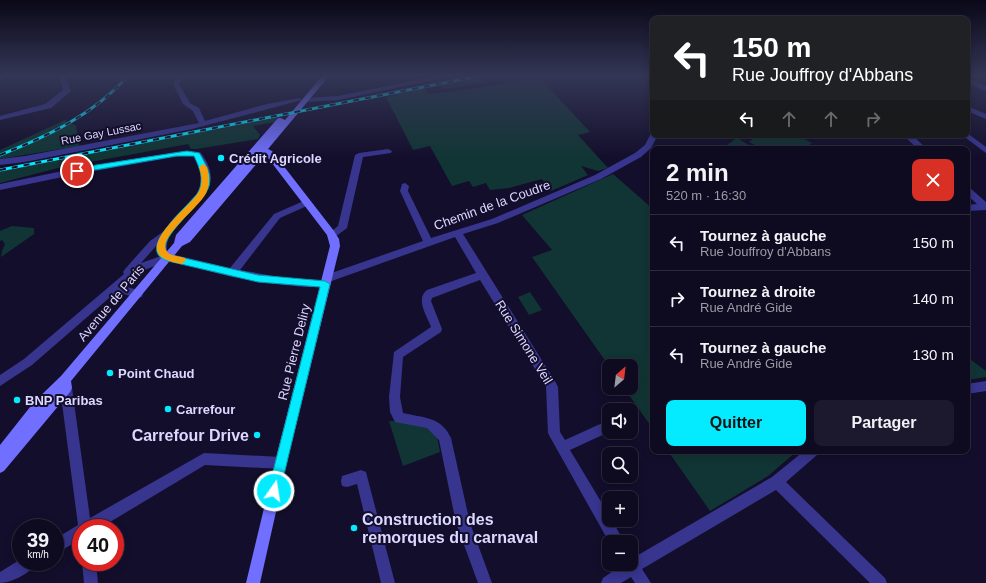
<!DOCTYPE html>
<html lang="fr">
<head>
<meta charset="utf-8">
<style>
  body { margin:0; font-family:Helvetica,sans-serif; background:#1c182d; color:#f1f3f6; height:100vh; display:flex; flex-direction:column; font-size:15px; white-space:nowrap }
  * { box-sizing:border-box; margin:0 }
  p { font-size:13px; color:#9b9aa5 }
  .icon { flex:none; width:22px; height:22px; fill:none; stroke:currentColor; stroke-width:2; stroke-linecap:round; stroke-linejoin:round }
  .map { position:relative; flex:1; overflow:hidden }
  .drawer { position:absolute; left:650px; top:146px; width:320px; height:308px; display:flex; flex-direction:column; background:#0e0a20; border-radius:8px; box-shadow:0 2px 10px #0003,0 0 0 1px #2e2b3e }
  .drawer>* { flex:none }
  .banner { position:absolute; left:650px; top:16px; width:320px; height:122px; border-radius:8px; box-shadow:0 2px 10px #0003,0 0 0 1px #2e2b3e; background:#202124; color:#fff; overflow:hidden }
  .needle { width:26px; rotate:28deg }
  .fabs { position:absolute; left:602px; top:359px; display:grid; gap:8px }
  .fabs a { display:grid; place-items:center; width:36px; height:36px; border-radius:8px; background:#0e0a20; box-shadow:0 2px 10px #0003,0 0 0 1px #2e2b3e; font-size:20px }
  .speed { position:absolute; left:12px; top:519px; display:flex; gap:8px; font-size:20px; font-weight:700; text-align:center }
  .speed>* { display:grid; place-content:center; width:52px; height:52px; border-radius:50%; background:#0e0a20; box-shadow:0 2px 10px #0003,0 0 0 1px #2e2b3e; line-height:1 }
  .speed small { font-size:10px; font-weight:400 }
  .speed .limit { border:6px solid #d22; background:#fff; color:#111 }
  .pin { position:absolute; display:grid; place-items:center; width:34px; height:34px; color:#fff; margin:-17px; border:2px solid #fff; border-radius:50%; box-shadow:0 1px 4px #0007 }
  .me { position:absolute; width:44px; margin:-22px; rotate:13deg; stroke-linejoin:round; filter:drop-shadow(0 0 3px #0008) }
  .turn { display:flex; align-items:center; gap:14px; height:84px; padding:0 16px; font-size:18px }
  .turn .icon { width:52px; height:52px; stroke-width:2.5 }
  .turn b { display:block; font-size:28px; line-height:34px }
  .lanes { display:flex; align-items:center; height:38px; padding:0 16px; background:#0003; justify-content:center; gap:20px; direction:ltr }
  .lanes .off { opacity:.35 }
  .round { display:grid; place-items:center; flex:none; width:42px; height:42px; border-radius:8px; background:#1c182d }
  .overview { display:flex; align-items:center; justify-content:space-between; height:68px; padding:0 16px }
  h1 { font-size:24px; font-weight:600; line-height:30px }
  .primary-button { display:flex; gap:8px; margin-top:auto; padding:8px 16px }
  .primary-button a { flex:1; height:46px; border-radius:8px; background:#04eaff; color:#111; font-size:16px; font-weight:600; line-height:46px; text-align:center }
  .primary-button a+a { background:#1c182d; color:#f1f3f6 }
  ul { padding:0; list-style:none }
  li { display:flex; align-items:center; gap:12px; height:56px; padding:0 16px; border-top:1px solid #2e2b3e }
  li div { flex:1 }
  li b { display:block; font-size:15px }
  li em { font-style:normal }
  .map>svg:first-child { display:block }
</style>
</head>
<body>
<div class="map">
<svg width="986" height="583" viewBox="0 0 986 583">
  <rect width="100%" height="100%" fill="#130e2b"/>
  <g fill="#113534">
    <polygon points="490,76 524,76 443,89 441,86"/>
    <polygon points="539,77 590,132 578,135 608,168 598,171 581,166 588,175 551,191 542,179 509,188 490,190 486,183 473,187 469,181 452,186 430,146 413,150 386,97 424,88 428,94 466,90"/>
    <polygon points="277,117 275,122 253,126 260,135 258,139 197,149 191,149 188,144 58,168 0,183 0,171"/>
    <polygon points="65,120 68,122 40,137 0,154 0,150"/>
    <polygon points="72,124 76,125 79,146 0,159 0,157"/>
    <polygon points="758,135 796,135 812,143 804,149 763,149 749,142"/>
    <polygon points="737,138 756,149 721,149"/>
    <polygon points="613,174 653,209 653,429 624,388 631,388 631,366 609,366 532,257 552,250 522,215"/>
    <polygon points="12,226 34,228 34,234 1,257 2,251 5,244 2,240 0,241 0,231"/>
    <polygon points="530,292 542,310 529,315 518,297"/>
    <polygon points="967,357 986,371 986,377 967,380"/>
    <polygon points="389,421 421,422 437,436 440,452 403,466"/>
    <polygon points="668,451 797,451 768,476 710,511"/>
  </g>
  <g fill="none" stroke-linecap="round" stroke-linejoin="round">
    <g fill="#37358e" fill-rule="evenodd">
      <polygon points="0,76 9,76 0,80"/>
      <polygon points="59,76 66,76 71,91 51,108 0,120 0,116 45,104 63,90"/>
      <polygon points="178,76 185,76 179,84 190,103 199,108 205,121 267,104 299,98 302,100 306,98 338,96 437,76 452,76 338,100 306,102 302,100 192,129 25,162 0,165 0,159 25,156 199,123 193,111 183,104 173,84"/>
      <polygon points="967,78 986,86 986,91 967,83"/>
      <polygon points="967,106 986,114 986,119 967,111"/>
      <path d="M651 133 658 135 651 148 641 157 601 179 498 223 463 234 556 383 558 387 560 432 565 440 609 420V432L570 450 609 515V520H612L624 542H609L550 437 548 433 546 387 480 280 432 298 431 301 442 329 441 332 403 357 400 397 403 413C423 418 441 416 451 438L470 523 492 583H478L456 523 439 440 427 428 395 422 390 412 389 397 394 352 431 327C427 316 415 299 427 290L476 273 455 237 329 282 330 284 328 287H305L265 283 232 277 168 261 147 269 123 286 142 291 143 294 142 297 138 298 116 292 32 365 0 386V375L24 359 124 274 123 272 125 269 150 241 164 231 172 220 196 195 200 186 201 175 199 164 195 156 187 155 77 174 0 190V184L77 168 176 152 187 151 200 152C238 199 163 215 167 250L171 254 230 268 274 214 306 200 310 203 309 205 280 218 240 270 285 278 322 280 323 276 423 241 400 191 402 184 405 183 409 186 408 191 431 238 492 219 595 175 635 153 645 145ZM157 245V251L161 256 141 263Z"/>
      <polygon points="967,133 986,147 986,153 962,135 967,135"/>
      <polygon points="903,135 912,135 927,149 918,149"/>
      <polygon points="388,149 392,151 391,153 363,157 347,228 335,237 329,237 327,235 338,226 355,155 359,153"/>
      <polygon points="967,187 970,188 986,202 986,210 967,211 967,205 977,204 967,195"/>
      <polygon points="986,381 986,391 967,394 967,384"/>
      <polygon points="66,383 70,384 72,388 90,518 204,453 281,457 285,459 287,463 285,467 281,469 205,465 100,528 81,528 81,539 55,554 55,539 78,525 60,388 62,384"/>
      <polygon points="804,451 819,451 817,455 786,482 885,578 887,583 870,583 776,490 642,569 651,583 635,583 631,577 621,583 601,583 603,578 623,564 631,564 631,557 633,558 772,477"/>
      <polygon points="361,470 366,472 367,476 395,583 381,583 357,484 347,487 342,486 341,481 342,476"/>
      <path d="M21 559V562H37C33 572 11 583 0 583V572Z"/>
      <polygon points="82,562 96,562 98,583 84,583"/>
    </g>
    <polygon fill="#706fff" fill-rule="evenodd" points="322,76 329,76 268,149 272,151 334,231 339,239 340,246 289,454 260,583 246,583 277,454 330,246 327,235 265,154 190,242 182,246 71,381 72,388 70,392 4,471 0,473 0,445 34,402 61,376 174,243 176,235 278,118 281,118 285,120"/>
    <g stroke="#04eaff" stroke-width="3">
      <g id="rail">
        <path d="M0 155C48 136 93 115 128 76"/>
        <polyline points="0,170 479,76"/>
      </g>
    </g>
    <use href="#rail" stroke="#130e2b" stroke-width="2" stroke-dasharray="6" stroke-linecap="butt"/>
  </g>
  <linearGradient id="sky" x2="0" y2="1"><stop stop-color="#0a0818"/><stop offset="0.48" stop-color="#333655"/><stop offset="1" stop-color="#333655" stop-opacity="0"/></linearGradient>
  <rect width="986" height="158" fill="url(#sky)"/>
  <path fill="#04eaff" stroke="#0398a6" d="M187 151 199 153 200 154C206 165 212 174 209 186 205 202 158 237 166 251 167 253 169 254 171 255L258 275 325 281 330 284 280 491 278 495 274 497 270 495 268 491 320 287 258 282 168 261C132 250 192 204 199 191 204 178 200 169 194 156H176L77 173 73 171 77 168Z"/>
  <path fill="#f59e0b" d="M203 164 207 167C209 175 210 182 207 191 202 206 159 235 166 250 169 256 178 256 185 258L186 260 182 264C177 263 171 262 167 260 134 247 191 206 198 193 203 185 202 176 199 167Z"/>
  <g fill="#04eaff" stroke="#130e2b" stroke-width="1.5">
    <circle cx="221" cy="158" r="4"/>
    <circle cx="110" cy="373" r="4"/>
    <circle cx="17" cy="400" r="4"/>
    <circle cx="168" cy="409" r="4"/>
    <circle cx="257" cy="435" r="4"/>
    <circle cx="354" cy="528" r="4"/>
  </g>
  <g text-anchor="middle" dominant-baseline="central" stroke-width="4" stroke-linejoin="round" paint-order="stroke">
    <g font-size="11" fill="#dcd8ff" stroke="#130e2b">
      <text transform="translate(101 133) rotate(-11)">Rue Gay Lussac</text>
    </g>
    <g font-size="13" font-weight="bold" fill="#dcd8ff" stroke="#130e2b" text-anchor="start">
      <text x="229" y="158">Crédit Agricole</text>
      <text x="118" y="373">Point Chaud</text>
      <text x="25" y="400">BNP Paribas</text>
      <text x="176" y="409">Carrefour</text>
    </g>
    <g font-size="13" fill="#dcd8ff" stroke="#130e2b">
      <text transform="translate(492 205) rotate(-20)">Chemin de la Coudre</text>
      <text transform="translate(111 303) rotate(-50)">Avenue de Paris</text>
      <text transform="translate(524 342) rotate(58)">Rue Simone Veil</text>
      <text transform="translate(294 352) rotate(-76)">Rue Pierre Deliry</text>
    </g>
    <g font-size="16" font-weight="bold" fill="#dcd8ff" stroke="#130e2b" text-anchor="end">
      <text x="249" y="435">Carrefour Drive</text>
      <text x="362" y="519" text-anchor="start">Construction des<tspan x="362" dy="18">remorques du carnaval</tspan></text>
    </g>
  </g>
</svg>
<div class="fabs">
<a><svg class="needle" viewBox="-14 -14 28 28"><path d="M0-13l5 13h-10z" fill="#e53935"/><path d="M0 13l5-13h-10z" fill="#9b9aa5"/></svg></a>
<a><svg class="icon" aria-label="sound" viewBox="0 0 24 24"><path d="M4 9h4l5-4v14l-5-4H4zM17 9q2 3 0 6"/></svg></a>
<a><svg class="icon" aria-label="search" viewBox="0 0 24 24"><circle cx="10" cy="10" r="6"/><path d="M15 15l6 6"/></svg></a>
<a>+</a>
<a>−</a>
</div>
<div class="speed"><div>39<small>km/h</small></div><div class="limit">40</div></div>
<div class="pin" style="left:77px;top:171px;background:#d93025"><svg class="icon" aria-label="arrive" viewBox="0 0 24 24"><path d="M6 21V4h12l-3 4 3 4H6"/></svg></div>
<svg class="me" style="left:274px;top:491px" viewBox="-20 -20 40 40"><circle r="17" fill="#04eaff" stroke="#fff" stroke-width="3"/><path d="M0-11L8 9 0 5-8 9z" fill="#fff"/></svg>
<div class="banner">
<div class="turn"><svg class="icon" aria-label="left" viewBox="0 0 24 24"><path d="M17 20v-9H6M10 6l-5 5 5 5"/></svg><div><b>150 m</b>Rue Jouffroy d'Abbans</div></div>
<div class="lanes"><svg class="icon" aria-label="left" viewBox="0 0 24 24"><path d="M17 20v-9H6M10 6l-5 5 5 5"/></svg><svg class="icon off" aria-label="ahead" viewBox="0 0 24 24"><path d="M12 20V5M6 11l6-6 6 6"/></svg><svg class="icon off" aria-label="ahead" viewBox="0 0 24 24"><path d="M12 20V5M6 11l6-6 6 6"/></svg><svg class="icon off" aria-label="right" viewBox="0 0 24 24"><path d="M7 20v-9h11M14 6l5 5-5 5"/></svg></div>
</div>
<section class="drawer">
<div class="overview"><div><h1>2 min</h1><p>520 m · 16:30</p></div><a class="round" style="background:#d93025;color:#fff"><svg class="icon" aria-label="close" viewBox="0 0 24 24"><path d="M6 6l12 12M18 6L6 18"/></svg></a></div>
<ul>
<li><svg class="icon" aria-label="left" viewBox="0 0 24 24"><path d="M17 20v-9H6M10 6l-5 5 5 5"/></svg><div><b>Tournez à gauche</b><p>Rue Jouffroy d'Abbans</p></div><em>150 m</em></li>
<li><svg class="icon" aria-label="right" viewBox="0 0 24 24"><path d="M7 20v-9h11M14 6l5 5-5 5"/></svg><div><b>Tournez à droite</b><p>Rue André Gide</p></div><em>140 m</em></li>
<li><svg class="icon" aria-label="left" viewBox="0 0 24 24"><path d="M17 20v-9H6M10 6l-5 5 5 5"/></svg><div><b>Tournez à gauche</b><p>Rue André Gide</p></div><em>130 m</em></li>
</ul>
<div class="primary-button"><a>Quitter</a><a>Partager</a></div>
</section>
</div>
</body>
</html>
